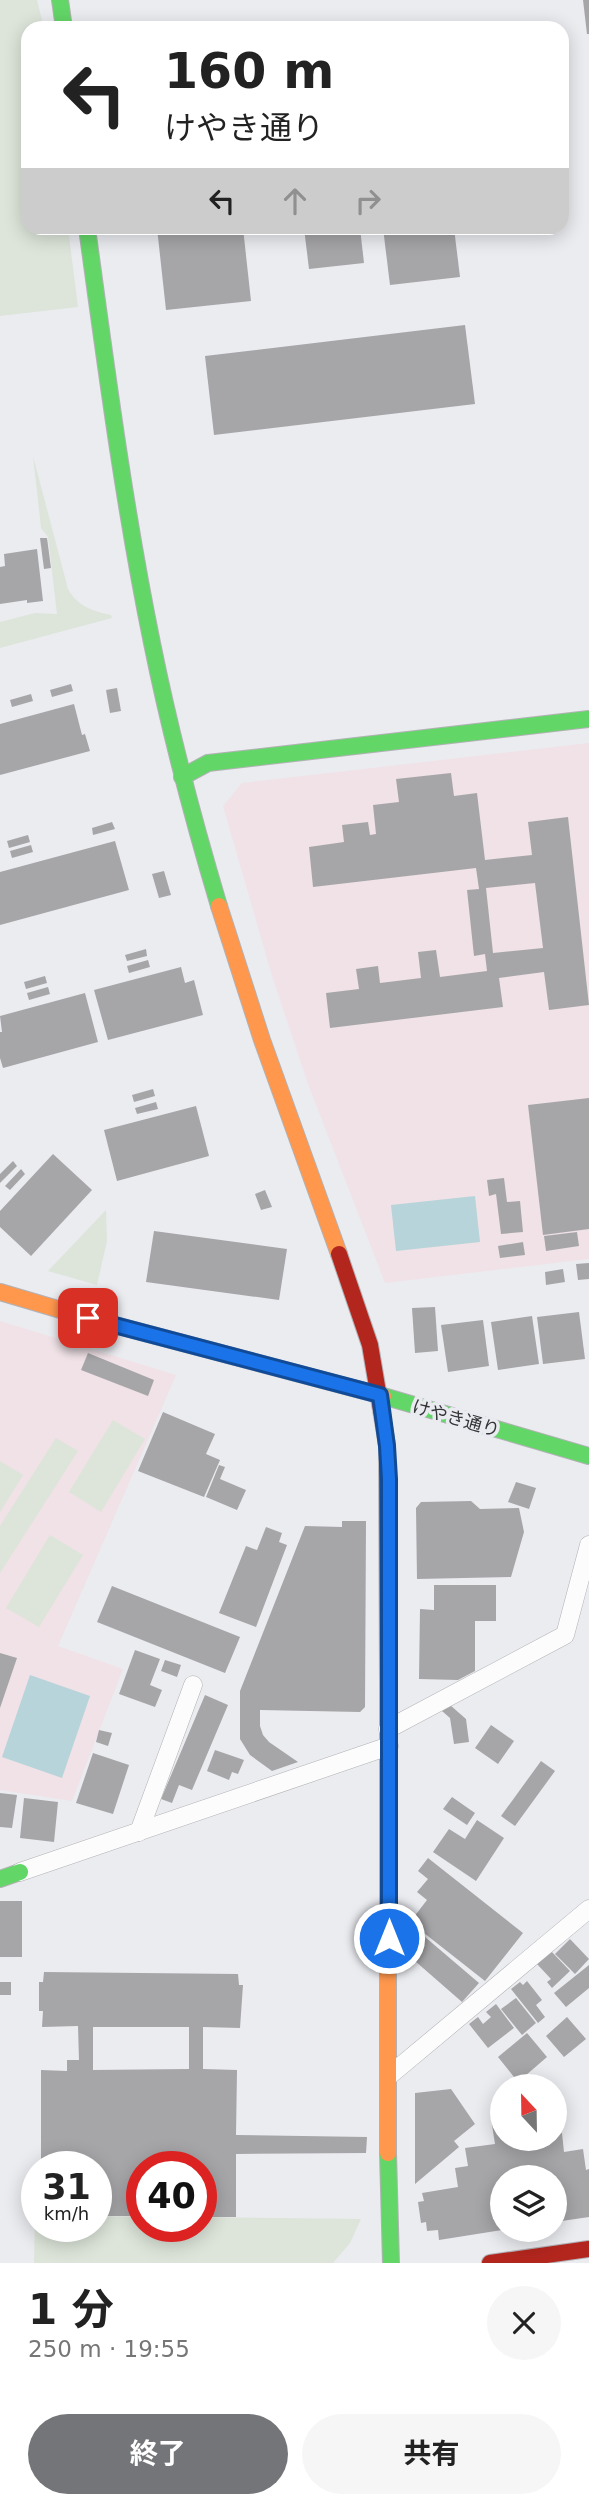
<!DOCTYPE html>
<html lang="ja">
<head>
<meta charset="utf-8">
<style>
  body { margin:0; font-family:"DejaVu Sans","Noto Sans JP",sans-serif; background:#f6f6f6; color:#222; height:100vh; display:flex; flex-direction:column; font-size:26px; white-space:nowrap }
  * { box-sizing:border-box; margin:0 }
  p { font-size:23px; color:#767676 }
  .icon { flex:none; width:38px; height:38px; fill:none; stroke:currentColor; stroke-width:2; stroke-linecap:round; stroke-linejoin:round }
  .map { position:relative; height:2263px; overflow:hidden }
  .details { display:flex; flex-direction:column; background:#fff; flex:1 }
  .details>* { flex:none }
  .guide { position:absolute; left:21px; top:21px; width:548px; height:214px; border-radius:21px; box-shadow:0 4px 18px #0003; background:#fff; color:#222; overflow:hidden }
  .needle { width:46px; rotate:338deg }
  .tools { position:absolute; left:490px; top:2074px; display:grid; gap:14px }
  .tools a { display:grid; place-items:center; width:77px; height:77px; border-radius:50%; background:#fff; box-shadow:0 4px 18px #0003; font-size:35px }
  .speed { position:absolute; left:21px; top:2151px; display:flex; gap:14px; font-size:35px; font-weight:700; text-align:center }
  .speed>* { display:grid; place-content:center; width:91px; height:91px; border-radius:50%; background:#fff; box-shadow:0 4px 18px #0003; line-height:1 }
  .speed small { font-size:18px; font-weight:400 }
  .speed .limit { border:10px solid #d22; background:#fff; color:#111 }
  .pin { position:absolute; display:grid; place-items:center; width:60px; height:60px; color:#fff; margin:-30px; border-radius:14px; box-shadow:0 4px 10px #0006 }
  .me { position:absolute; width:77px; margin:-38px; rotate:0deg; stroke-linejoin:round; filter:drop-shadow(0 0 5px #0008) }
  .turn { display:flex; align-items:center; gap:24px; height:147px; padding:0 28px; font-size:32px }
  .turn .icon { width:91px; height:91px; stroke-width:2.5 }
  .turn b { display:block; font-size:49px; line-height:60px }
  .lanes { display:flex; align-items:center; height:66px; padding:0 28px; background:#0003; justify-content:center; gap:35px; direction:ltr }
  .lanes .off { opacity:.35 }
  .round { display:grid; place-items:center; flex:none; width:74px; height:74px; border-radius:37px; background:#f6f6f6 }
  .head { display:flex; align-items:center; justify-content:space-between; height:119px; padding:0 28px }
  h1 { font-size:42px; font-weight:700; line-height:52px }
  .primary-button { display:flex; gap:14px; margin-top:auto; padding:14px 28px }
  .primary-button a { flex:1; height:80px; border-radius:42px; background:#747578; color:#fff; font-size:28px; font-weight:700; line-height:80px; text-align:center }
  .primary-button a+a { background:#f6f6f6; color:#222 }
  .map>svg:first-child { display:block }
</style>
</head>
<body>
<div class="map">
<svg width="589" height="2263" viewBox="0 0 589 2263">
  <rect width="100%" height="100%" fill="#ebecf0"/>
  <g fill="#f0e2e6">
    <polygon points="589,743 589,1259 385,1283 308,1084 272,976 223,806 242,783"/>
    <polygon points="0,1321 176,1375 58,1646 123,1669 72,1801 0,1790"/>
  </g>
  <g fill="#dde5da">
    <polygon points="0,0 37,0 44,28 28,28 28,228 68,228 78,307 0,316"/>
    <path d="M33 456 68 589C78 607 93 611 111 615L112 618 0 648V622L35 613 57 614 48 537 41 528Z"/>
    <polygon points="106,1210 107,1241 97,1285 48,1271"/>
    <polygon points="113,1420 145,1439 101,1512 69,1492"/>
    <polygon points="56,1438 78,1451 0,1573 0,1526"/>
    <polygon points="0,1461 23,1475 0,1512"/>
    <polygon points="50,1535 83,1555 39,1627 6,1608"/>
    <polygon points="35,2216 37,2226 96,2226 96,2216 142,2217 142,2226 201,2226 201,2217 361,2219 350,2243 333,2263 34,2263"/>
  </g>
  <g fill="#b7d4da">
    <polygon points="475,1196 480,1242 396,1251 391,1205"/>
    <polygon points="30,1675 90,1696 62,1778 2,1757"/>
  </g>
  <g fill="#a6a6a9" fill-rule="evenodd">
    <polygon points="583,0 589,0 589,34 587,34"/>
    <polygon points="157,228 243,228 251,301 166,310"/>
    <polygon points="304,228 360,228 364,263 309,269"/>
    <polygon points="383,228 454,228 460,277 390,285"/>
    <polygon points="465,325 475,404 214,435 205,356"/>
    <polygon points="40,538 47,538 51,568 44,569"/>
    <polygon points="37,549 43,601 27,603 27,600 0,604 0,567 5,566 4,554"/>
    <polygon points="71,684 73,691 52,697 50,690"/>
    <polygon points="117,688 121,711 110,713 106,690"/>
    <polygon points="31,694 33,701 12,707 10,700"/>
    <polygon points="74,704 82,735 85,734 90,751 0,775 0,724"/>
    <path d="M451 773 454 796 477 793 485 860 532 855 528 822 568 817 589 1005 549 1010 544 972 499 978 503 1007 330 1028 326 993 359 989 356 969 378 966 380 983 421 978 418 952 436 950 440 977 487 971 485 954 474 956 467 890 479 889 476 868 313 887 309 847 344 842 342 825 368 822 370 835 376 834 373 805 399 802 396 779ZM535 883 543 948 493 953 486 888Z"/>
    <polygon points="112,822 115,829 93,835 92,828"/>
    <polygon points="28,835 30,842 9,848 7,841"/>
    <polygon points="115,841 129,890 0,925 0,872"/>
    <polygon points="31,845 33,852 12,858 10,851"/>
    <polygon points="164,871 171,895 159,898 152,874"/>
    <polygon points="146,949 147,956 127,961 125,955"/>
    <polygon points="148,960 150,967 129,973 127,966"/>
    <polygon points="181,967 185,983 194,980 203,1015 108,1040 94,990"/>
    <polygon points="45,976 47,983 26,989 24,982"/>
    <polygon points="48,987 50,994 29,1000 27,993"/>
    <polygon points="85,993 98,1042 3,1068 0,1058 0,1032 2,1032 0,1016"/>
    <polygon points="153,1089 155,1096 134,1102 132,1095"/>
    <polygon points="589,1098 589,1229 543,1235 528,1105"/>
    <polygon points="156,1102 158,1109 137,1114 135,1108"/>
    <polygon points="196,1106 209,1156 117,1181 104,1130"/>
    <polygon points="53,1154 92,1190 31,1256 0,1227 0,1211"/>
    <polygon points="13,1161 17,1166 0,1183 0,1174"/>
    <polygon points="21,1169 25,1174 10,1190 5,1186"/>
    <polygon points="504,1178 507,1202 520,1201 523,1232 501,1234 496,1194 489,1196 487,1180"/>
    <polygon points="265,1190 272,1207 261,1210 255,1194"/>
    <polygon points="154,1231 287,1249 279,1300 146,1282"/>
    <polygon points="577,1232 579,1246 546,1251 544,1236"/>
    <polygon points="523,1242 525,1255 500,1258 498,1246"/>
    <polygon points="589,1263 589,1279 578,1280 576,1264"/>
    <polygon points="563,1269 565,1282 546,1285 545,1272"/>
    <polygon points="435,1307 438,1351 415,1353 412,1308"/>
    <polygon points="579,1312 585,1359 543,1364 537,1317"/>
    <polygon points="532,1316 539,1364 498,1370 491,1322"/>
    <polygon points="483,1320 489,1366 448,1372 441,1325"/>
    <polygon points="88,1353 154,1380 148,1396 81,1370"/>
    <polygon points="163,1412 215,1434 206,1454 220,1460 204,1497 138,1471"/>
    <polygon points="219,1465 225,1467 220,1479 246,1490 237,1510 206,1497"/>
    <polygon points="516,1482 536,1488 529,1509 508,1502"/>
    <polygon points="471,1501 480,1509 519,1508 524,1532 511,1577 417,1579 416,1508 421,1502"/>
    <polygon points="342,1521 366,1521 365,1707 360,1712 260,1710 260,1726 263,1735 269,1742 298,1762 272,1771 250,1755 240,1739 240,1691 305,1526 342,1527"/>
    <polygon points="266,1527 282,1533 279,1542 287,1545 256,1627 219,1613 246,1546 257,1550"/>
    <polygon points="434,1585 496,1585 496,1621 475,1621 475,1671 458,1680 419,1679 420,1609 434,1610"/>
    <polygon points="112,1586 240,1637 225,1673 97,1622"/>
    <polygon points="135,1650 160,1659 150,1685 162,1690 155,1707 119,1694"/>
    <polygon points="0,1653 17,1658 0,1708"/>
    <polygon points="165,1660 181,1665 177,1677 161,1671"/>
    <polygon points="205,1695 228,1705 192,1790 179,1785 172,1803 161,1799"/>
    <polygon points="450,1705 466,1719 469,1742 454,1744 450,1718 442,1711"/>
    <polygon points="491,1725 514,1741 498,1764 475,1748"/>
    <polygon points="99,1730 112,1733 108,1746 96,1742"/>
    <polygon points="215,1750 244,1760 238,1774 232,1772 229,1780 207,1771"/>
    <polygon points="93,1753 129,1765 113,1814 76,1803"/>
    <polygon points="541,1761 555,1771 515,1826 501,1816"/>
    <polygon points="0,1793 17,1795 12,1828 0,1827"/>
    <polygon points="452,1797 475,1813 467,1825 443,1809"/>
    <polygon points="24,1798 58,1802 54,1842 20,1838"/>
    <polygon points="477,1820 504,1838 476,1881 433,1852 449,1829 465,1839"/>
    <polygon points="428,1858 523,1933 485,1981 410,1922 427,1900 417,1892 428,1879 418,1871"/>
    <rect x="0" y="1901" width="22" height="56"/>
    <polygon points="418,1931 479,1983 462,2002 415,1961 415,1934"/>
    <polygon points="570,1939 589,1959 575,1974 555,1954"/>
    <polygon points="551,1951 570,1971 552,1988 547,1982 551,1979 537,1964"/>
    <polygon points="589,1965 589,1988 566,2007 554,1993"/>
    <path d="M44 1972 238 1974 239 1985H243L240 2028 203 2027V2069L237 2070 236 2135 367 2137 366 2153 236 2154V2217H201V2166H142V2216H96V2166H41V2070L67 2071V2060H79L78 2026 42 2027 43 2011H39V1982H43ZM93 2027H189V2069L93 2070Z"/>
    <polygon points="527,1981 542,2000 536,2005 545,2017 538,2023 511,1989 520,1982 523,1985"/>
    <rect x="0" y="1982" width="11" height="13"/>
    <polygon points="516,1998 536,2023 522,2035 501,2009"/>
    <polygon points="496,2004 514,2028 488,2048 469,2024 478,2017 483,2024 491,2017 486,2012"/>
    <polygon points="567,2017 586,2039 564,2057 546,2036"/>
    <polygon points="527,2033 547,2057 518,2082 498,2057"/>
    <polygon points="451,2089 475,2124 454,2141 459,2147 415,2184 415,2093"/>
    <polygon points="502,2124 502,2138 555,2138 555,2134 562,2133 564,2152 583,2149 586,2170 589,2169 589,2217 555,2222 555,2177 502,2177 502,2230 439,2240 438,2230 427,2231 426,2222 421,2223 418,2202 424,2201 422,2193 458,2187 455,2168 468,2166 465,2148 495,2144 492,2125"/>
  </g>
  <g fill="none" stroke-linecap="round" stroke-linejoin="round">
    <g stroke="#b2b2b5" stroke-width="19">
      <g id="street">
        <polyline points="388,1729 565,1635 589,1545"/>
        <polyline points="139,1832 193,1685"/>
        <polyline points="20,1872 389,1746"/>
        <polyline points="390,2075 589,1909"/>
      </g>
    </g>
    <g stroke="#b2b2b5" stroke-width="18">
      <g id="fast">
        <polyline points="60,0 64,28"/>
        <path d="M87 228C106 367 124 506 152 643 170 732 193 819 219 906"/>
        <polyline points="182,777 208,763 589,719"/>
        <polyline points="383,1396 589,1456"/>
        <polyline points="0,1879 20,1872"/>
        <polyline points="388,2153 391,2263"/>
      </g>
    </g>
    <g stroke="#b2b2b5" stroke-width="18">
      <g id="slow">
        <polyline points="219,906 262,1040 339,1254"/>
        <polyline points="0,1292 88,1318 383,1396"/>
        <polyline points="388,1684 388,2153"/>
      </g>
    </g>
    <g stroke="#b2b2b5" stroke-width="18">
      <g id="jam">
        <polyline points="339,1254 370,1345 387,1445 388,1684"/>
        <polyline points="490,2263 589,2249"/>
      </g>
    </g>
    <use href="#street" stroke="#fcfcfd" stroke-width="18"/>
    <use href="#fast" stroke="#63d668" stroke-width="16"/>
    <use href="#slow" stroke="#ff974d" stroke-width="16"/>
    <use href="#jam" stroke="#b3261e" stroke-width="16"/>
  </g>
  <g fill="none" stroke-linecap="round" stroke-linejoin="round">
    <g stroke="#114b97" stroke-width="18">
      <polyline id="route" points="88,1318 380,1395 387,1446 389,1479 389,1938"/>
    </g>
    <use href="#route" stroke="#1a73e8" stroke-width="12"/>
  </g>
  <g text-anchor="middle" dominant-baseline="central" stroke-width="7" stroke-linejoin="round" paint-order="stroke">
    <g font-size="18" fill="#343537" stroke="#eaebf1">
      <text transform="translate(456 1418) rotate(16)">けやき通り</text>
    </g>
  </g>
</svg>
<div class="tools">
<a><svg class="needle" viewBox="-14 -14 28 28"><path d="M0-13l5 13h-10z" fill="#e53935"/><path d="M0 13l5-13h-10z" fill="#767676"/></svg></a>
<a><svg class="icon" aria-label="layers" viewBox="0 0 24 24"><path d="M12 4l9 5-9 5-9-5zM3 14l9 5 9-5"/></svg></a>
</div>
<div class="speed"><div>31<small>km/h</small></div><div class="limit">40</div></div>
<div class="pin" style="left:88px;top:1318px;background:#d93025"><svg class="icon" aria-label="arrive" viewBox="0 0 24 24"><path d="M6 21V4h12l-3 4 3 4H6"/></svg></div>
<svg class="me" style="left:389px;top:1938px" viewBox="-20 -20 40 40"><circle r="17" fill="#1a73e8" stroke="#fff" stroke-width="3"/><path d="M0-11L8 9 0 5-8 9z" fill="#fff"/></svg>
<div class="guide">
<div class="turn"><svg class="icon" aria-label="left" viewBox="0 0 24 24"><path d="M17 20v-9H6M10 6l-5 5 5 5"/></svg><div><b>160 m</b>けやき通り</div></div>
<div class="lanes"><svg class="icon" aria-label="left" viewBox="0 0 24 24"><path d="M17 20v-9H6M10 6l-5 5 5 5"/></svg><svg class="icon off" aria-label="ahead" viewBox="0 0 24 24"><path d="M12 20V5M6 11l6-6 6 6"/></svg><svg class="icon off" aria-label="right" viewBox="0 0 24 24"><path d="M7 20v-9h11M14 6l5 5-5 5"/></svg></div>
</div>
</div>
<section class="details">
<div class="head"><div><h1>1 分</h1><p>250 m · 19:55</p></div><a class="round"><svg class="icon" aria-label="close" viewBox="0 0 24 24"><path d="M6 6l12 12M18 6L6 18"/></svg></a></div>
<div class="primary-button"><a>終了</a><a>共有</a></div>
</section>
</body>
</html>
